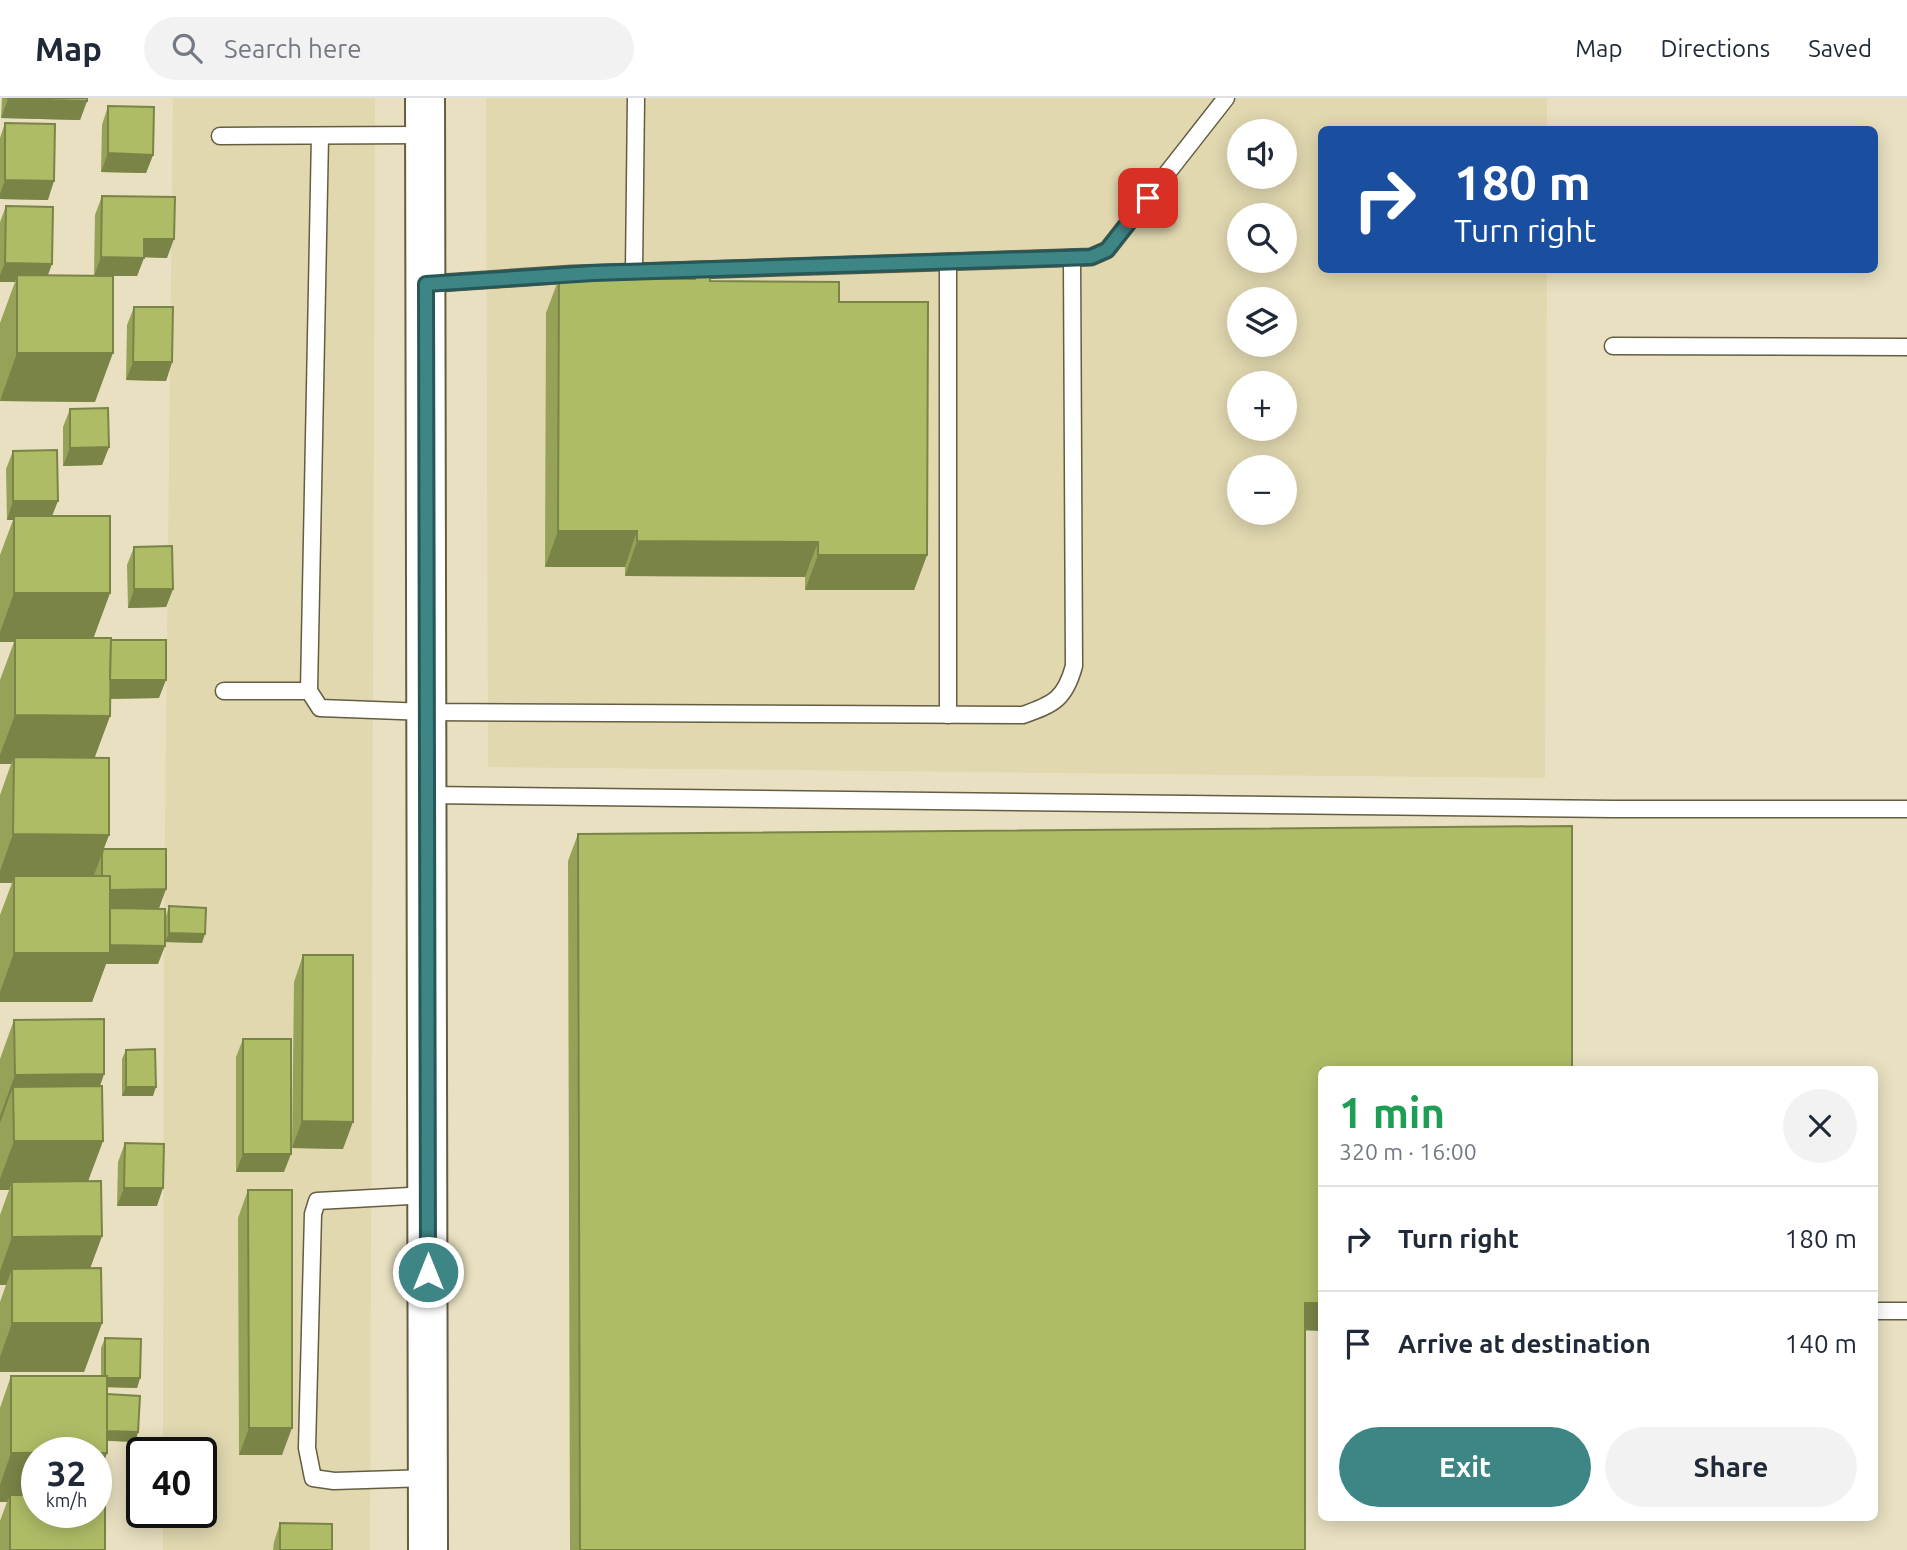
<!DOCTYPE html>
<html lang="en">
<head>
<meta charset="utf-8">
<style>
  body { margin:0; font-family:Ubuntu,sans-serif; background:#f2f2f3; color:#1f2937; height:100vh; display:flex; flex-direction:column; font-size:26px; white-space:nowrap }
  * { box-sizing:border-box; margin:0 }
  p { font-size:23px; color:#747a83 }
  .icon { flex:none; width:38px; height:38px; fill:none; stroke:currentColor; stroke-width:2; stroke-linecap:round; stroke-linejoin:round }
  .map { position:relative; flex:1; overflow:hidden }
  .panel { position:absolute; left:1318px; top:968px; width:560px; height:455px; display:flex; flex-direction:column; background:#fff; border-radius:10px; box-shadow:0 4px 18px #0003 }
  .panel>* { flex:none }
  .banner { position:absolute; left:1318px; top:28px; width:560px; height:147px; border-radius:10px; box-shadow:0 4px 18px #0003; background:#1a4fa0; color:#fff; overflow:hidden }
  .buttons { position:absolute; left:1227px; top:21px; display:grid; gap:14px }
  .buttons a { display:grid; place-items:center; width:70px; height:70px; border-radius:50%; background:#fff; box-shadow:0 4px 18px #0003; font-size:35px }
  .speed { position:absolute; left:21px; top:1339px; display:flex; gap:14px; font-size:35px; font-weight:700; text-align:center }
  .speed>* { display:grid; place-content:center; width:91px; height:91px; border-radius:50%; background:#fff; box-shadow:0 4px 18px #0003; line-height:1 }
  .speed small { font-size:18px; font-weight:400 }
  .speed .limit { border:4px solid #111; border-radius:10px; background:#fff; color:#111 }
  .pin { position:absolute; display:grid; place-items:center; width:60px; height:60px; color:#fff; margin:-30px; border-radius:14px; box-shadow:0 4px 10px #0006 }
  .me { position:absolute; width:77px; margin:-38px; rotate:0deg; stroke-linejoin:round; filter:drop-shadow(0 0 5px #0008) }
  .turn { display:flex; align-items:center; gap:24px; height:147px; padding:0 21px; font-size:32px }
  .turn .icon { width:91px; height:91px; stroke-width:2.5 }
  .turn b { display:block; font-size:49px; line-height:60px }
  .round { display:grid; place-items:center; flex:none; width:74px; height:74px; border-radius:37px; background:#f2f2f3 }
  .head { display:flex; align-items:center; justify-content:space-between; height:119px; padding:0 21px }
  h1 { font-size:42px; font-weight:700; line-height:52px; color:#1e9e55 }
  .cta { display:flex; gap:14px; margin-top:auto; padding:14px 21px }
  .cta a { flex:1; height:80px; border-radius:42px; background:#3e8686; color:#fff; font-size:28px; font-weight:700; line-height:80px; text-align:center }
  .cta a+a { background:#f2f2f3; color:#1f2937 }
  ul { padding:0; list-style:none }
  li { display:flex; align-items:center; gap:21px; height:105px; padding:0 21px; border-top:2px solid #e0e1e3 }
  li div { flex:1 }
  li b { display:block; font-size:26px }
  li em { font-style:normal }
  header { display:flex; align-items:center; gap:42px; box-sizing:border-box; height:98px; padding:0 35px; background:#fff; border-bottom:2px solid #e0e1e3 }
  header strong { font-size:33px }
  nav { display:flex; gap:38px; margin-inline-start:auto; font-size:24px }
  .search { width:490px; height:63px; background:#f2f2f3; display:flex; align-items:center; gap:18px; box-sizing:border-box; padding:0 24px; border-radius:38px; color:#747a83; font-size:26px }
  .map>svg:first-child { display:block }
</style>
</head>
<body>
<header>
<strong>Map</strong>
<div class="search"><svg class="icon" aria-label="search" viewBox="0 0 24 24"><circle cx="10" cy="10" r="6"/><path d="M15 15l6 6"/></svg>Search here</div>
<nav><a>Map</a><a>Directions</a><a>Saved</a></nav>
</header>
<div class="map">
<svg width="1907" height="1452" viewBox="0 0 1907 1452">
  <rect width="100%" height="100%" fill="#e8e0c0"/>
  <g fill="#e1d8b0" fill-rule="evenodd">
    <polygon points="173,0 375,0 370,1452 163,1452 163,1414 201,1414 201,1354 163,1354 164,816"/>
    <path d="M486 0H1547V31L1321 32V172H1547L1545 680 488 669ZM1239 33H1284V79H1239ZM1239 117H1284V163H1239ZM1239 201H1284V247H1239ZM1239 285H1284V331H1239ZM1239 369H1284V415H1239Z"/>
  </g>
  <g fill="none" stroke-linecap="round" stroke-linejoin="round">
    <g stroke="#645d41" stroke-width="19">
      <g id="lane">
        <polyline points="220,38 425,37"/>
        <path d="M320 38 309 593 320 610 427 614 1023 617C1054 606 1065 601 1074 568L1072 160"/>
        <polyline points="634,173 636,0"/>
        <polyline points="426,186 572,176 1091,159 1107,152 1226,0"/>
        <polyline points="1613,248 1907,249"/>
        <polyline points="224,593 309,593"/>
        <polyline points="948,617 948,164"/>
        <polyline points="428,697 1613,711 1907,711"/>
        <polyline points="428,1097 317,1103 313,1116 307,1350 313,1380 334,1383 428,1380"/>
        <polyline points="1874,1213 1907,1213"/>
      </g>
    </g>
    <g stroke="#645d41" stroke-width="42">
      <polyline id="secondary" points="425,0 428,1452"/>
    </g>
    <use href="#lane" stroke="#fff" stroke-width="16"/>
    <use href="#secondary" stroke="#fff" stroke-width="38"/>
  </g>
  <g fill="#96a258">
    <polygon points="2,0 87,0 87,3 80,22 1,20"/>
    <polygon points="108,8 153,57 146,75 101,74 102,27"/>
    <polygon points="5,25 48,102 0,101 0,40"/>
    <polygon points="102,98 167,160 144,159 137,178 94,178 95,117"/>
    <polygon points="6,108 48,178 95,304 0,303 0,225 15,184 0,184 0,124"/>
    <polygon points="695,168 710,183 839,204 927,457 914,492 805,492 805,479 625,478 625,469 545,469 546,215 559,180 690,181"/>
    <polygon points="134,209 172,264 166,283 126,282 127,227"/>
    <polygon points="70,311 109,349 102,367 63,368 63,329"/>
    <polygon points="13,353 52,418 110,495 93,540 111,542 159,600 110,601 110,618 95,659 109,737 103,751 166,791 159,810 130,810 158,866 106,866 92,904 0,904 0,817 12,785 0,785 0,697 11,666 0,666 0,582 14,544 0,544 0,457 13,422 7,422 6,371"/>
    <polygon points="134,449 173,491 166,509 128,510 127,467"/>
    <polygon points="578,736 1305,1232 1305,1452 570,1452 568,763"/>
    <polygon points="169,808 202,845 165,844 166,818"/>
    <polygon points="303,857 343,1051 292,1050 294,884"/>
    <polygon points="14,922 104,976 100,988 103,1043 88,1083 102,1138 90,1170 102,1225 84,1274 0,1274 0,1204 6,1187 0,1187 0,1117 9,1092 0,1092 0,961"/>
    <polygon points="243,941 284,1074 236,1074 236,959"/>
    <polygon points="126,952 153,998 122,998 122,961"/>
    <polygon points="125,1045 157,1108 117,1108 118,1064"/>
    <polygon points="248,1092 282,1357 239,1357 238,1120"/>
    <polygon points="105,1240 140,1280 137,1290 107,1289 107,1296 138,1334 135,1344 107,1343 107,1355 96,1385 96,1354 37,1354 105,1452 0,1452 0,1423 7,1404 0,1404 0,1310 11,1278 101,1278 101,1250"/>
    <polygon points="280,1425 332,1452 273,1452 274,1444"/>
  </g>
  <g fill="#7a8447">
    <polygon points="8,1 87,3 80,22 1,20"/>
    <polygon points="108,55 153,57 146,75 101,74"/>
    <polygon points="5,82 54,83 48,102 0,101 0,96"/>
    <polygon points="144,141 174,141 167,160 137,159"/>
    <polygon points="101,159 144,160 137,178 94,178"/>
    <polygon points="5,165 52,166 45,185 17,177 15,184 0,184 0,177"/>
    <polygon points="17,255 113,255 95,304 0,303"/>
    <polygon points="133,264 172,264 166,283 126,282"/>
    <polygon points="109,349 102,367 63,368 70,350"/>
    <polygon points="13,403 58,403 51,421 14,418 13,422 7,422"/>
    <polygon points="558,433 637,433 625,469 545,469"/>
    <polygon points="637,443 818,444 805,479 625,478"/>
    <polygon points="818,457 927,457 914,492 805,492"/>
    <polygon points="134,491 173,491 166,509 128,510"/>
    <polygon points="14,495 110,495 92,544 15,540 14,544 0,544 0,534"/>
    <polygon points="104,582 166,582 159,600 97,601"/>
    <polygon points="15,617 110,618 92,666 14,659 11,666 0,666 0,657"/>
    <polygon points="13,736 109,737 91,785 14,778 12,785 0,785 0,773"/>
    <polygon points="166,791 159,810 95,811 102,792"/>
    <polygon points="169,835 205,836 202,845 165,844"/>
    <polygon points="100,847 165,848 158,866 106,866 92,904 0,904 0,894 14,855"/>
    <polygon points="104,976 87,1025 13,989 0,1025 0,1018 15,977"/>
    <polygon points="126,989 156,989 153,998 122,998"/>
    <polygon points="302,1023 353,1024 343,1051 292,1050"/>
    <polygon points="14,1043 103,1043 85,1091 12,1084 9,1092 0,1092 0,1081"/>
    <polygon points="243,1056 291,1056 284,1074 236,1074"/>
    <polygon points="124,1090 163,1090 157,1108 117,1108"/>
    <polygon points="102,1138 84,1187 12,1171 6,1187 0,1187 0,1173 12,1139"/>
    <polygon points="1305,1205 1321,1205 1321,1233 1295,1232"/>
    <polygon points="12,1225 102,1225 84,1274 0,1274 0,1259"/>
    <polygon points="105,1280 140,1280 137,1290 101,1289"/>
    <polygon points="249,1330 292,1330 282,1357 239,1357"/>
    <polygon points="101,1333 138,1334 135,1344 98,1342"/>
    <polygon points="11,1355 37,1355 37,1404 10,1397 7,1404 0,1404 0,1387"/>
    <polygon points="96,1355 107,1355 96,1385"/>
  </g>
  <g fill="#afbc66" stroke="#7a8447" stroke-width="2">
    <polygon points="8,0 87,0 87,3 8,1"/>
    <polygon points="108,8 154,9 153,57 108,55"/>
    <polygon points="5,25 55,26 54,83 5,82"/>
    <polygon points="102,98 175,99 174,141 144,141 144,160 101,159"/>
    <polygon points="6,108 53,109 52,166 5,165"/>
    <polygon points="695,168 710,168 710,183 839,184 839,204 928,204 927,457 818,457 818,444 637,443 637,433 558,433 559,180 695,181"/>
    <polygon points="17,177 113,178 113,255 17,255"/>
    <polygon points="134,209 173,209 172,264 133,264"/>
    <polygon points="108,310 109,349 70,350 70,311"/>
    <polygon points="57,352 58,403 13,403 13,353"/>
    <rect x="14" y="418" width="96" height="77"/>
    <polygon points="172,448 173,491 134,491 134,449"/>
    <polygon points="15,540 111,540 110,618 15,617"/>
    <polygon points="111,542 166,542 166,582 110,582"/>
    <polygon points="14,659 109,660 109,737 13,736"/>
    <polygon points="1572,728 1572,971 1321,971 1321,1205 1305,1205 1305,1452 580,1452 578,736"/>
    <polygon points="103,751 166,751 166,791 110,792 110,778 102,778 102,756"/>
    <rect x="14" y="778" width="96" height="77"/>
    <polygon points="169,808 206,810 205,836 169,835"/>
    <polygon points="110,810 165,811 165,848 110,847"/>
    <polygon points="303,857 353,857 353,1024 302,1023"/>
    <polygon points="104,921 104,976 15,977 14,922"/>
    <rect x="243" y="941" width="48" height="115"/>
    <polygon points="155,951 156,989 126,989 126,952"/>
    <polygon points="102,988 103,1043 14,1043 13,989"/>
    <polygon points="125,1045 164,1046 163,1090 124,1090"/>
    <polygon points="101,1083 102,1138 12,1139 12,1084"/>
    <polygon points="248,1092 292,1092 292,1330 249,1330"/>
    <polygon points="101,1170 102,1225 12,1225 12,1171"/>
    <polygon points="105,1240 141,1241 140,1280 107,1280 107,1278 105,1278"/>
    <polygon points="11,1278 107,1278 107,1355 96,1355 96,1354 11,1355"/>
    <polygon points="107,1296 140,1298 138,1334 107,1333"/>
    <polygon points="10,1397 37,1397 37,1414 96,1414 96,1397 105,1397 105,1452 10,1452"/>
    <polygon points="280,1425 332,1426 332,1452 280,1452"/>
  </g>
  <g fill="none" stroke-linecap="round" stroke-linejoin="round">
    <g stroke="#285757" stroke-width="18">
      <polyline id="route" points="428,1174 426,186 593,175 1091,159 1107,152 1148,100"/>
    </g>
    <use href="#route" stroke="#3e8686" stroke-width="12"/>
  </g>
</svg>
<div class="buttons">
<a><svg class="icon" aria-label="sound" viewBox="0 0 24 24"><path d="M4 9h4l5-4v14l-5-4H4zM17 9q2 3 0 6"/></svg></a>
<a><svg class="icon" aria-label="search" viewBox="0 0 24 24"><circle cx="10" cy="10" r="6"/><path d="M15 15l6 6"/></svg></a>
<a><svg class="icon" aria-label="layers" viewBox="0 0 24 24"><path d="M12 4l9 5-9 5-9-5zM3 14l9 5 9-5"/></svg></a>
<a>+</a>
<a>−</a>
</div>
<div class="speed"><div>32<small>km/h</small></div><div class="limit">40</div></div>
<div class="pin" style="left:1148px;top:100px;background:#d93025"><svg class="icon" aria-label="arrive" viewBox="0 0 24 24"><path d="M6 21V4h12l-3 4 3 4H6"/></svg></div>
<svg class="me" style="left:428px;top:1174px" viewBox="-20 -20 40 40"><circle r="17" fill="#3e8686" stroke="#fff" stroke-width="3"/><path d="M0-11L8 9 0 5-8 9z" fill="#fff"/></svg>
<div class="banner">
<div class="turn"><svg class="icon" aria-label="right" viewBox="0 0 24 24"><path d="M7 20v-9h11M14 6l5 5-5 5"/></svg><div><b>180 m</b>Turn right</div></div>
</div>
<section class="panel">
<div class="head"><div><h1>1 min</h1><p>320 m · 16:00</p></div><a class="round"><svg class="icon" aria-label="close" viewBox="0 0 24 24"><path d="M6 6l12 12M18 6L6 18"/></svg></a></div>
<ul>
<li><svg class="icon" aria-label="right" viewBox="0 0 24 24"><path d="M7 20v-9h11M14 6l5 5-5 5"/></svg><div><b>Turn right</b></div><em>180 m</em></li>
<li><svg class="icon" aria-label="arrive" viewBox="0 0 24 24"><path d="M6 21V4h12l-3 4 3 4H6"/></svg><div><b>Arrive at destination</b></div><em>140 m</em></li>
</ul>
<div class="cta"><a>Exit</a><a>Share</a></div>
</section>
</div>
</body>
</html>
